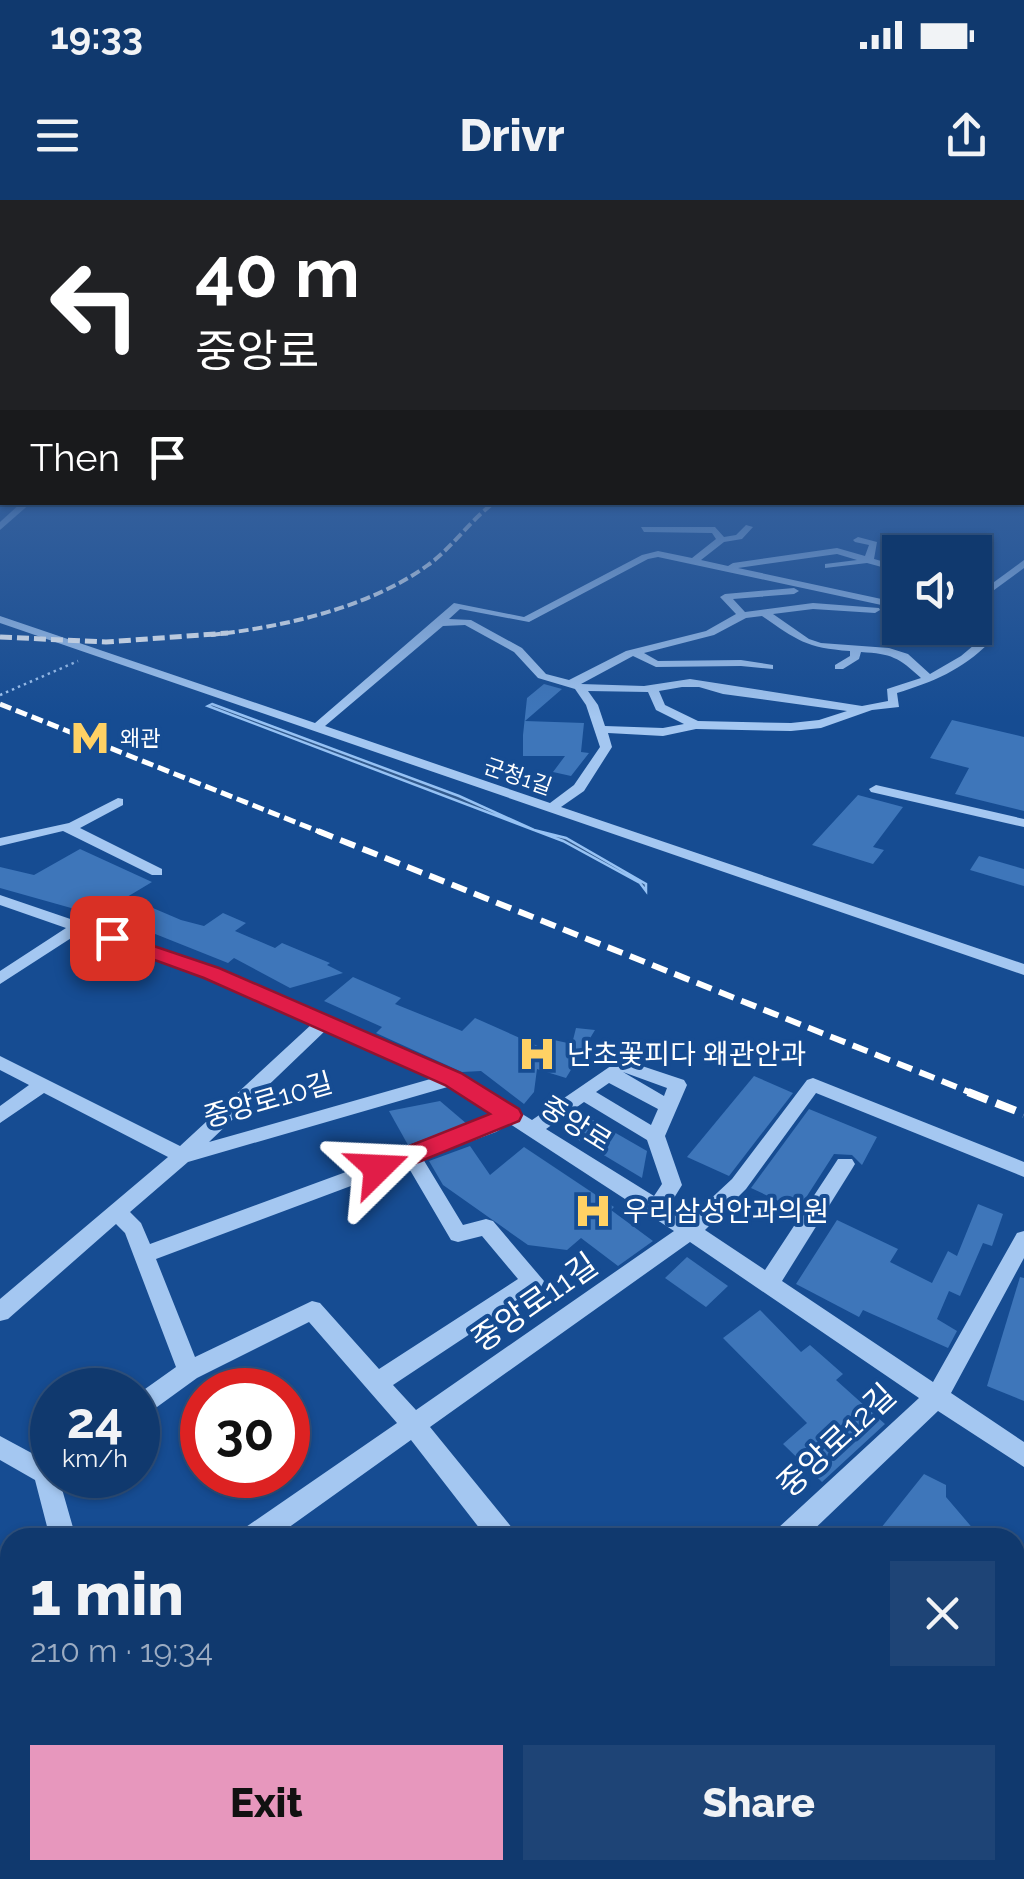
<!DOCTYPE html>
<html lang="en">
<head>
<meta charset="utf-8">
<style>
  body { margin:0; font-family:Raleway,"Noto Sans KR",sans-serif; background:#1e4476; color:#f1f3f6; height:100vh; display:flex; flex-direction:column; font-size:38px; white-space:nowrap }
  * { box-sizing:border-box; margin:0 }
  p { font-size:32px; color:#9cacc2 }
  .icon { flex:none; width:55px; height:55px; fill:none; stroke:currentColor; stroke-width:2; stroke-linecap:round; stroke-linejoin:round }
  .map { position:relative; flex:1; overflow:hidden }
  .panel { position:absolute; left:0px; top:1328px; width:1025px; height:352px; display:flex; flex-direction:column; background:#10396e; border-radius:30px 30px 0 0; box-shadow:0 2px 8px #0004,0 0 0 2px #305381 }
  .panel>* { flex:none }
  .guide { position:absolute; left:0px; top:0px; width:1025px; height:305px; box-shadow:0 2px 8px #0004,0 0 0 2px #305381; background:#202124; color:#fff; overflow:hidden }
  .fabs { position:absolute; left:882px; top:335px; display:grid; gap:20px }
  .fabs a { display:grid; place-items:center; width:110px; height:110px; border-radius:0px; background:#10396e; box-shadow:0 2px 8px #0004,0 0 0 2px #305381; font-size:50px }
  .speed { position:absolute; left:30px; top:1168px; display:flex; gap:20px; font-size:50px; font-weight:700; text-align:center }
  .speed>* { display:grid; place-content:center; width:130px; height:130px; border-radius:50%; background:#10396e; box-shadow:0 2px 8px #0004,0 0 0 2px #305381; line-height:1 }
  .speed small { font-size:25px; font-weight:400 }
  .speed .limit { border:15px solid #d22; background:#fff; color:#111 }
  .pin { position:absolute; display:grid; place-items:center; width:85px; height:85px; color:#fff; margin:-42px; border-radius:20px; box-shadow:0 5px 15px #0006 }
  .me { position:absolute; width:110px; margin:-55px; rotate:69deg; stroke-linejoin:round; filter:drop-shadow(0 0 8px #0008) }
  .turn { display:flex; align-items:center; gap:35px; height:210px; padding:0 30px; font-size:45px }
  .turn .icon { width:130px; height:130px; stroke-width:2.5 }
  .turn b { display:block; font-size:70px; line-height:85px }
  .then { display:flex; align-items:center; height:95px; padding:0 30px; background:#0003; gap:20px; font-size:38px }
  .round { display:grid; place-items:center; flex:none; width:105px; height:105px; border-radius:0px; background:#1e4476 }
  .overview { display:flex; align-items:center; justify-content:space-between; height:170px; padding:0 30px }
  h1 { font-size:60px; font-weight:800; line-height:75px }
  .primary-button { display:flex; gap:20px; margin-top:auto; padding:20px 30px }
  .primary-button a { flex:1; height:115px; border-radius:0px; background:#e797bd; color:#111; font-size:40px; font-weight:800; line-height:115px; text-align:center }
  .primary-button a+a { background:#1e4476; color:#f1f3f6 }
  .status { display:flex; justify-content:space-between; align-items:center; height:70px; padding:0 50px; background:#10396e; direction:ltr }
  .status svg { height:28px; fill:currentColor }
  header { display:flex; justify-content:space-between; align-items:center; height:130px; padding:0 30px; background:#10396e; font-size:45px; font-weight:800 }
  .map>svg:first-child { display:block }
</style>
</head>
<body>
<div class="status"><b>19:33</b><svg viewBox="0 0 49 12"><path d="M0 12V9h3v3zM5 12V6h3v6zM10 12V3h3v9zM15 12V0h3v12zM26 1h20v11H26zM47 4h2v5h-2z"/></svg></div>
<header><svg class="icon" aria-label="menu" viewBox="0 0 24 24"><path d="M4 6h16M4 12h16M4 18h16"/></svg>Drivr<svg class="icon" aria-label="share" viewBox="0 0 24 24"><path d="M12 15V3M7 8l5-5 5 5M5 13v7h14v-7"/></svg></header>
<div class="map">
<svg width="1024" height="1679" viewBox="0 0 1024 1679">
  <rect width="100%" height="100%" fill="#164c92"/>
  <polygon fill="#2866b1" points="422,1670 765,1670 773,1679 412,1679"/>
  <polygon fill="#325a8d" stroke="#96c2f4" stroke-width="2.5" points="212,504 459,596 534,630 566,638 646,684 646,691 640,683 563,641 208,506"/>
  <g fill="#3e76ba">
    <polygon points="544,484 562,489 525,521 584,523 581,552 589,553 571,576 553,572 565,556 523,556 523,535 527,498"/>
    <polygon points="952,520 1024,537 1024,611 955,594 969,568 930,558"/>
    <polygon points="858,595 903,607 873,647 884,650 873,664 812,645"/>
    <polygon points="80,649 152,682 127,697 181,720 204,726 223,713 246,723 235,731 275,748 282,743 330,763 327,765 343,773 290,788 234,758 228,763 100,712 96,715 0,688 0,667 34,675"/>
    <polygon points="979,656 1024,669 1024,686 970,670"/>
    <polygon points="353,777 401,798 395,804 462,831 475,818 549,851 554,840 572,844 576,828 595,830 566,878 537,869 534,892 524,904 481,871 462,872 376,833 382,827 324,801"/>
    <polygon points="754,876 793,893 729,976 687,957"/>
    <polygon points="440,901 467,924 408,945 389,911"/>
    <polygon points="809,909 877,937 862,965 852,955 834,954 798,1010 751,988"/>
    <polygon points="586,916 647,951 642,978 567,933"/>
    <polygon points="470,946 490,975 524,947 614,1007 611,1010 653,1041 618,1066 581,1038 567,1050 528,1045 443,985 429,961"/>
    <polygon points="978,1004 1003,1014 992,1046 983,1043 960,1096 949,1091 937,1119 957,1131 948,1148 863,1110 859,1117 796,1084 837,1020 898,1049 890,1062 932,1083 948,1051 957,1056"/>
    <polygon points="687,1057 728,1086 706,1107 665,1078"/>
    <polygon points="1020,1077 1024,1078 1024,1201 987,1186"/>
    <polygon points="760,1110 801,1152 810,1145 843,1174 836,1180 885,1224 822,1282 783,1244 807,1223 723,1138"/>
    <polygon points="924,1274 946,1285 946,1297 981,1338 873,1338"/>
  </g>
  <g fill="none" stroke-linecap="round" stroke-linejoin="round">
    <polyline stroke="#a4c7f1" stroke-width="2.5" stroke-dasharray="2.5 4" stroke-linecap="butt" points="0,495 78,461"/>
    <g fill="#a4c7f1" fill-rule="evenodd">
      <polygon points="0,287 2,288 2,293 0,293"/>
      <polygon points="22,302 32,302 0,330 0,322"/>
      <path d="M746 325 753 327 742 339 724 342 701 360 728 366 733 363 837 348 865 356 869 345 855 342 853 340 858 337 877 342 874 359 900 366V372L867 363 825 368V364L857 360 837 354 738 368 900 403V409L658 357 648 359 529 422 460 409 449 419 471 420 522 448 546 474 569 480 626 451 706 431 736 414 720 397 725 394 794 388 799 391 794 394 733 399 745 412 813 403 879 408 880 410 875 413 813 409 773 414 809 439 821 443 889 448 908 454 930 474 961 456 980 440 971 428H975V423L991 440 990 442C962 470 933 482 897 493L899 507 872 510 821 528 791 531 696 529 663 536 608 533 612 547 584 591 561 607 1024 764V775L0 423V416L315 523 454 403 524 417 642 355 658 351 692 358 716 339 712 333 644 332 641 327H715L724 337 736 335ZM762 416C797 440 806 448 850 451V456L835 465V469H843L859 459 861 452C892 454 898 457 921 478L887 489 888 501 862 506 690 479 644 486 581 484 633 456 656 467 741 466 773 469V465L741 460 658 461 644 453 714 435 746 418ZM465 425 514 452 538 478 575 489 586 505 600 547 574 585 550 603 325 526 443 426ZM682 487H699L723 494 847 511 819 520 791 523 698 521 665 505 659 491ZM588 491 648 492 656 510 684 524 663 528 605 526 598 505Z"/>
      <polygon points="1024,360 1024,368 975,404 975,396"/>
      <polygon points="876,585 1024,619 1024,627 871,592 869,589"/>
      <polygon points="118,598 123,599 123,605 80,628 162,669 162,675 152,675 63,631 0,646 0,638 69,623"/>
      <path d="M0 695 217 769 459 875 532 920 621 859 684 880 687 885 665 936 682 985 669 1006 689 1019 732 979 807 880 813 878 1024 962V977L816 893 746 989 705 1030 765 1070 838 959H852L855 964 852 969 782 1081 933 1182 1017 1033 1024 1031V1058L951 1193 1024 1242V1267L938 1211 805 1338H773L777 1329 919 1198 690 1042 430 1227 513 1329 517 1338H487L411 1240 274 1338H239L243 1329 397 1223 309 1122 197 1178 146 1215 138 1217V1194L176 1167 125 1033 116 1024 8 1119 0 1121V1099L168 957 44 893 0 923V906L29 885 0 870V856L180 946 312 824 205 777 79 733 0 784V771L66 728 0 705ZM326 830 434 878 209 942ZM623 872 667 888 664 896ZM609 883 658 909 651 925 596 892ZM451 886 495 915 482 922 150 1044 141 1023 130 1012 188 962ZM584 902 647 940 662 984 654 996 546 929ZM510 924 674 1031 416 1210 393 1185 541 1087 544 1081 493 1021 486 1019 463 1025 423 959 496 932ZM407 965 451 1040 458 1042 482 1036 518 1079 379 1169 320 1103 312 1101 195 1157 156 1059Z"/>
      <polygon points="0,1236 52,1264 52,1275 58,1275 76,1338 50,1338 35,1280 0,1260"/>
      <polygon points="90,1670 122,1670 124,1679 92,1679"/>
      <polygon points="400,1670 438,1670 434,1679 396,1679"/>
      <polygon points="749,1670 784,1670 788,1679 753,1679"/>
    </g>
    <path stroke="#fff" stroke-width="4" stroke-dasharray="10 4" stroke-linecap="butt" d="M211 435C282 427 369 408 428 365 453 347 470 320 495 302"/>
    <g stroke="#fff" stroke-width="5" stroke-dasharray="12 5" stroke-linecap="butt">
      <polyline points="0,437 106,442 228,433"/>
      <polyline points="0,504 325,634"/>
    </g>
    <polyline stroke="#fff" stroke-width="6" stroke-dasharray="16 8" stroke-linecap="butt" points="318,631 974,894"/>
    <polyline stroke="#fff" stroke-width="8" stroke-dasharray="21 9" stroke-linecap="butt" points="968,892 1024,914"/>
  </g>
  <linearGradient id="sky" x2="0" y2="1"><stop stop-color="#0c2a50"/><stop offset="0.55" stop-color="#36619d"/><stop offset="1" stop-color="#36619d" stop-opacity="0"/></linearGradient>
  <rect width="1024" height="517" fill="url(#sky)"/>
  <polygon fill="#e11d48" stroke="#92132f" stroke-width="2.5" points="112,732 219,768 461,873 519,909 522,915 519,921 387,975 369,975 365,968 369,962 490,914 445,885 204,778 105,742 102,738 105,733"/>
  <defs>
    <g id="metro-bare" transform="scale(3)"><path d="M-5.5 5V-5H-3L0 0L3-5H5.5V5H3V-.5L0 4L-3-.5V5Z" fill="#ffd164" stroke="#164c92" stroke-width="2.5" paint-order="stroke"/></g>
    <g id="hospital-bare" transform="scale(3)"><path d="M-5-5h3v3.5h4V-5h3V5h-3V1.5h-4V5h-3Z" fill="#ffd164" stroke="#164c92" stroke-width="2.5" paint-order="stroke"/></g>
  </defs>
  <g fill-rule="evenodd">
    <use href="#metro-bare" x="90" y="538"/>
    <use href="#hospital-bare" x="537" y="854"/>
    <use href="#hospital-bare" x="593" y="1011"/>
  </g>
  <g text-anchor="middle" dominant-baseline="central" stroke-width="8" stroke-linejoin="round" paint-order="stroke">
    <g font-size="22" fill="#fff" stroke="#164c92" text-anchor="start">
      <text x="120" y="538">왜관</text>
    </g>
    <g font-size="22" fill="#fff" stroke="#164c92">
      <text transform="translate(518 576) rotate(19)">군청1길</text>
    </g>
    <g font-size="28" fill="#fff" stroke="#164c92" text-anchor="start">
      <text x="567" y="854">난초꽃피다 왜관안과</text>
      <text x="623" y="1011">우리삼성안과의원</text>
    </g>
    <g font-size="28" fill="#fff" stroke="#164c92">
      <text transform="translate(268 900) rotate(-16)">중앙로10길</text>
      <text transform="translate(576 924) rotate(32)">중앙로</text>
    </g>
    <g font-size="32" fill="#fff" stroke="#164c92">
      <text transform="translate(534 1102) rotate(-35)">중앙로11길</text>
      <text transform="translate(836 1240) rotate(-43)">중앙로12길</text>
    </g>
  </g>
</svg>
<div class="fabs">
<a><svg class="icon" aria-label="sound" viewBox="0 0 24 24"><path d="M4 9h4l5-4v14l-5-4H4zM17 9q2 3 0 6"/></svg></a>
</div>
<div class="speed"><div>24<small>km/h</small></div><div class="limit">30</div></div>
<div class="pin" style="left:112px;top:738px;background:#d93025"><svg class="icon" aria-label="arrive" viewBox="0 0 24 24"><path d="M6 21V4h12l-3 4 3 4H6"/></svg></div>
<svg class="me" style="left:378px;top:968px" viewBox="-20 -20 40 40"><path d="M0-17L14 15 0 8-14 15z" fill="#e11d48" stroke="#fff" stroke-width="4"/></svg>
<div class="guide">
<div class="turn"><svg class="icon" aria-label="left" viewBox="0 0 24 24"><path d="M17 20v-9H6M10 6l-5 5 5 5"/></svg><div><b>40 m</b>중앙로</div></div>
<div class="then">Then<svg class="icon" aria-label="arrive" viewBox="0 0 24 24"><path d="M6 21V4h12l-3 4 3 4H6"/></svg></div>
</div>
<section class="panel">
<div class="overview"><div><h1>1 min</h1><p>210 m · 19:34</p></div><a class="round"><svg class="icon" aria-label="close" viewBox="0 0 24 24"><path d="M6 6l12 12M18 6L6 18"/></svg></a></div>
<div class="primary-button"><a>Exit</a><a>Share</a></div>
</section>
</div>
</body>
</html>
